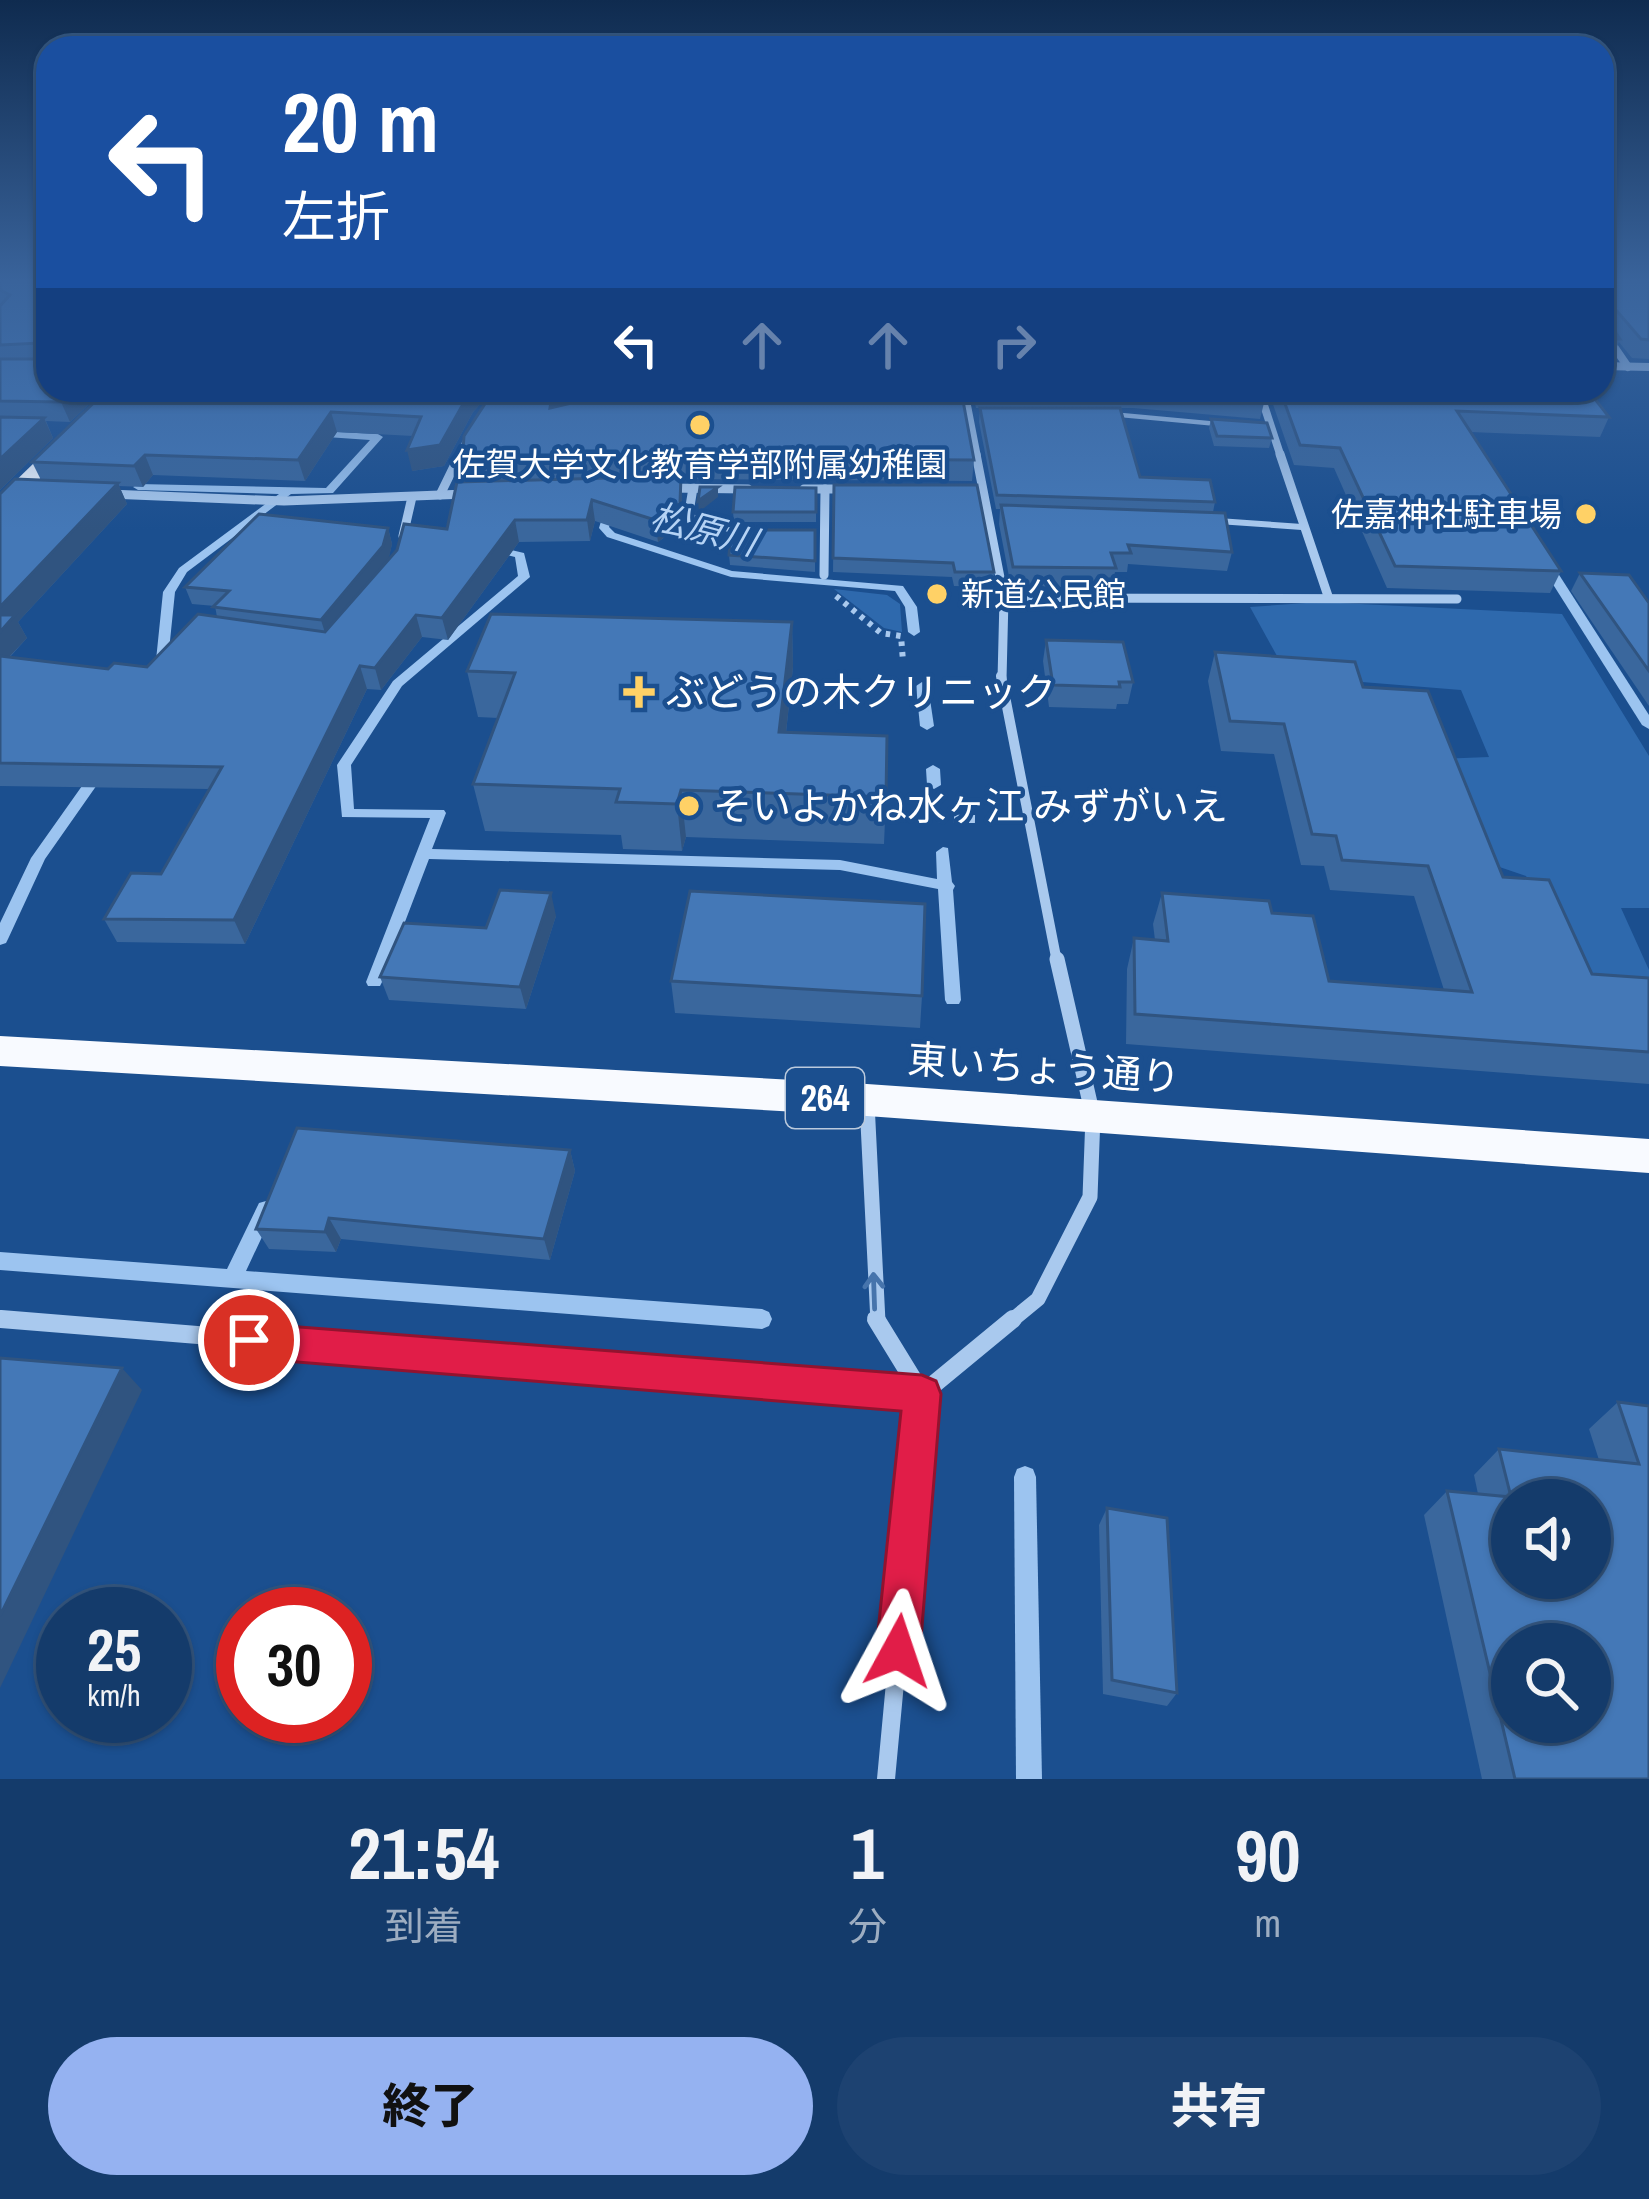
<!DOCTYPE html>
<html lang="ja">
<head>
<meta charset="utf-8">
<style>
  body { margin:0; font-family:"Archivo Narrow","Noto Sans JP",sans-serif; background:#1d4271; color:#f1f3f6; height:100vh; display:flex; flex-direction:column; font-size:45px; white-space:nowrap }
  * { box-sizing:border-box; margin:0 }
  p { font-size:39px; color:#9dadc1 }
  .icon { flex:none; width:66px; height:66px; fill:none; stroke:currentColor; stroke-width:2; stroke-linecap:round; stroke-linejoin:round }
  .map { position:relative; height:1779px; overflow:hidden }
  .panel { display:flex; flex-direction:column; background:#143b6b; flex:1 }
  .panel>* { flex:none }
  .banner { position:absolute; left:36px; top:36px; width:1578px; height:366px; border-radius:36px; box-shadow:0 3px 9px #0004,0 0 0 3px #33557e; background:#1a4fa0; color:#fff; overflow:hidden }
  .tools { position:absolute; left:1491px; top:1479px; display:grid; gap:24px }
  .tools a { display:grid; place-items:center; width:120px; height:120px; border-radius:50%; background:#143b6b; box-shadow:0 3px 9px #0004,0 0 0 3px #33557e; font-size:60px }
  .speed { position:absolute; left:36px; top:1587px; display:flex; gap:24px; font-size:60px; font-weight:700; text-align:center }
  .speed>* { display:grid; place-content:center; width:156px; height:156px; border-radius:50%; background:#143b6b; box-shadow:0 3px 9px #0004,0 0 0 3px #33557e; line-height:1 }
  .speed small { font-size:30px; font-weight:400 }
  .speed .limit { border:18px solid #d22; background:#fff; color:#111 }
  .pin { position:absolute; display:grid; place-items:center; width:102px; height:102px; color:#fff; margin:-51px; border:6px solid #fff; border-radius:50%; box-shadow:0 3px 12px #0007 }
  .me { position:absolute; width:132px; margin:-66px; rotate:5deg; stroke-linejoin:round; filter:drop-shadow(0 0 9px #0008) }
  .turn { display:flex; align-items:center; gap:42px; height:252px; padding:0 48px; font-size:54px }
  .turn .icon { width:156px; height:156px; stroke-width:2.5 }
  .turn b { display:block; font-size:84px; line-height:102px }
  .lanes { display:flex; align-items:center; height:114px; padding:0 48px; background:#0003; justify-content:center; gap:60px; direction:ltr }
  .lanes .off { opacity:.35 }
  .eta { display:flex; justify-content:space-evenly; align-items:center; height:204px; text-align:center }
  .eta b { font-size:72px; font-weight:800; line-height:84px }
  .action { display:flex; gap:24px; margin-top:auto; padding:24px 48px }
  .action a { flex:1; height:138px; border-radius:72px; background:#95b2f1; color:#111; font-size:48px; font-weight:800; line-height:138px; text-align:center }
  .action a+a { background:#1d4271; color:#f1f3f6 }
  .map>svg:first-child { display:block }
</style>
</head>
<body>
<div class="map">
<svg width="1649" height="1779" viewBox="0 0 1649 1779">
  <rect width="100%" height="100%" fill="#1b4f8f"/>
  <g fill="#2e69ad">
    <polygon points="834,589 887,595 900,604 902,632 884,628"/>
    <polygon points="1320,602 1562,614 1649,756 1649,908 1621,908 1649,970 1649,991 1582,988 1526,876 1479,860 1438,759 1489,757 1461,690 1288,676 1250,607"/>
  </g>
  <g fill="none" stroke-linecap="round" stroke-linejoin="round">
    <g fill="#9cc4f0" fill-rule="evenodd">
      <polygon points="566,390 574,390 588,416 586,418 580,418"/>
      <polygon points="315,431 378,434 383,437 333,493 291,494 187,572 175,592 167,670 161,674 157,673 155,670 163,592 179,568 279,494 138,490 133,487 138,484 326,488 370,440 312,436 310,434"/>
      <polygon points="611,502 616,505 609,527 615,533 732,571 903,586 917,607 920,632 914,636 908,632 905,607 895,591 731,577 607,537 599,528 606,505"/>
      <polygon points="495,546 524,553 530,577 402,686 351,765 354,809 444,810 446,813 432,849 840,860 937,879 936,852 943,847 948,848 952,882 955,886 953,890 961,1000 959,1004 947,1004 945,1000 938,889 840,870 429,859 382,982 380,986 368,986 366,982 430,818 342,817 337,765 393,681 518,576 515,557 491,551 490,549"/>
      <polygon points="1548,564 1554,567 1649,715 1649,729 1642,725 1542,567"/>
      <polygon points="922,682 928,686 934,726 927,730 920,726 916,686"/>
      <polygon points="933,765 940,769 941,785 934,789 927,785 926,769"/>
      <polygon points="99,768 106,772 45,859 8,939 6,943 0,945 0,923 31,858 94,769"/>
      <polygon points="266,1201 273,1203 275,1209 246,1271 762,1309 769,1312 772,1319 769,1326 762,1329 0,1270 0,1252 227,1269 259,1203"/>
      <polygon points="1025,1466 1033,1469 1036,1477 1042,1779 1016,1779 1014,1477 1017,1469"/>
    </g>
    <polyline stroke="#a9c9ee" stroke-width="6" stroke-dasharray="4.5 6" stroke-linecap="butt" points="836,596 881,633 901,636 903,661"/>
    <polyline stroke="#a9c9ee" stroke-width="8" stroke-dasharray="6 9" stroke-linecap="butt" points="909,818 977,819"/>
    <polyline stroke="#a9c9ee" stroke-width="4.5" points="1110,414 1218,424"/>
    <polyline stroke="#a9c9ee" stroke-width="6" points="1218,521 1302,527"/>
    <g stroke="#a9c9ee" stroke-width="8">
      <polyline points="1602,329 1628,367"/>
      <polyline points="1602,366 1649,367"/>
      <polyline points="964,390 977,457"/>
      <polyline points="1259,390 1281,457"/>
      <polyline points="459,457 469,437"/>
    </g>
    <g stroke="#a9c9ee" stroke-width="9">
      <polyline points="976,454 1004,598 1002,679"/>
      <polyline points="1280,454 1328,596"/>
      <polyline points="666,488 748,489"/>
      <polyline points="693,488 688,518 745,531"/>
      <polyline points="804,489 850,489"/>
      <polyline points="109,494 284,501 466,494"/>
      <polyline points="440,495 460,454"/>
      <polyline points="403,536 412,497"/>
      <polyline points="824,575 825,489"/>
      <polyline points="1004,598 1457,599"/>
    </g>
    <polyline stroke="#a9c9ee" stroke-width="10" points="1001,676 1057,962"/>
    <g stroke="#a9c9ee" stroke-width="15">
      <polyline points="867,1103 878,1322"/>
      <polyline points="0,1319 38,1322"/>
      <polyline points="1010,1322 1038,1299 1090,1197 1093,1116 1057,959"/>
    </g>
    <g stroke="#a9c9ee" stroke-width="18">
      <polyline points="1,1319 922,1394"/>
      <polyline points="876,1319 922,1394"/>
      <polyline points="886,1779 922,1394 1013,1319"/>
    </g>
    <polygon fill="#f0f6ff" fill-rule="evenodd" points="109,390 128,390 7,512 0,514 0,496"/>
    <polygon fill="#f8faff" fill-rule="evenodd" points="0,1036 867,1084 1649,1139 1649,1173 867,1116 0,1066"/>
  </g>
  <g fill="#3a679d">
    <polygon points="0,281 104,390 70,422 46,421 53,438 0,490"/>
    <polygon points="1602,281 1649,281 1649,359 1632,358 1619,342 1612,358 1602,358"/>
    <polygon points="120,390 493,390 473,412 444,466 412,471 413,436 337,432 305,481 153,475 143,487 119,486 127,504 18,622 27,638 10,657 108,669 147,667 217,617 215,606 192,604 185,587 388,528 392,544 388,560 447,529 465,482 462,464 494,390 559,390 556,406 974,460 972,481 681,479 682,524 658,542 595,521 590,541 519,542 448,640 422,637 381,690 367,689 245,944 117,942 104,919 161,874 209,789 0,786 0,494 41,480 32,462 121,394"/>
    <polygon points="972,390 1262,390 1265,399 1260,419 1133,408 976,408"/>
    <polygon points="1268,390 1588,390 1609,417 1600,437 1470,432 1561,571 1550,593 1387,588 1334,468 1294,465"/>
    <polygon points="980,408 1140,477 1215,502 1213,512 1232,552 1227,571 1128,564 1127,572 1115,572 1112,587 1011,587 999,524 1000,509 996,509 979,422"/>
    <polygon points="1211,419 1272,438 1269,448 1214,446 1209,428"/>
    <polygon points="834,485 994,572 993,587 954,586 952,577 833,572"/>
    <polygon points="816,488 816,522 734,522 733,512"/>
    <polygon points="815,530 815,572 730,565 729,555"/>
    <polygon points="1580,573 1649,603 1649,706 1571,591"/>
    <polygon points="792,622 793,667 786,733 886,797 884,844 686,837 682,851 623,849 621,835 485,831 473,784 498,718 478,717 467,671"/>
    <polygon points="1046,640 1133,682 1128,704 1117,704 1116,709 1049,707 1043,661"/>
    <polygon points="1215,652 1363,687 1503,877 1592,974 1649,978 1649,1084 1126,1044 1127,969 1134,938 1155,940 1153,924 1162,893 1272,913 1329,981 1444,990 1414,896 1330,890 1324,866 1301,865 1274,754 1221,751 1208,681"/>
    <polygon points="556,916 526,1009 389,1000 380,977 486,928"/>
    <polygon points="671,981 922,996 920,1028 675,1013"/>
    <polygon points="570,1150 575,1171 550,1260 341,1239 336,1252 269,1249 256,1229"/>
    <polygon points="1618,1402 1649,1406 1649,1779 1482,1779 1424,1515 1447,1491 1478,1494 1474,1475 1499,1449 1599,1460 1589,1429"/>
    <polygon points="1107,1508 1177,1693 1167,1706 1103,1694 1099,1525"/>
  </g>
  <g fill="#305480">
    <polygon points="74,390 104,390 70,422 61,402"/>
    <polygon points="471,390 493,390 473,412 444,466 412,471 407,450"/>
    <polygon points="553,390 559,390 553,428 550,408"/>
    <polygon points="331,412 337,432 305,481 298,460"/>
    <polygon points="44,418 53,438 0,490 0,459"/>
    <polygon points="145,455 153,475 143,487 134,466"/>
    <polygon points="681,476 682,524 658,542 655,520"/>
    <polygon points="118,483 127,504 18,622 27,638 9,657 0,659 0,607"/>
    <polygon points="718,487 718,497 699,512 698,501"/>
    <polygon points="592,500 595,521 590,541 587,520"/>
    <polygon points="515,520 519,542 448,640 442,618"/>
    <polygon points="388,528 392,544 388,562 326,636 321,620"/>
    <polygon points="416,615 422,637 381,690 375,668"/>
    <polygon points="792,622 793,667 781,779 779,732"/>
    <polygon points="360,666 367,689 245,944 234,920"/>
    <polygon points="681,790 686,837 682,851 677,804"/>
    <polygon points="551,893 556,916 526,1009 520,987"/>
    <polygon points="570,1150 575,1171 550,1260 544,1239"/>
    <polygon points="329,1218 341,1239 336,1252 325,1232"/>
    <polygon points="122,1368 142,1390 0,1688 0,1616"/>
  </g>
  <g fill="#4478b7" stroke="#305480" stroke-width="3" fill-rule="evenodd">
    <polygon points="0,281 48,281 48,390 74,390 61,402 0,401 0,359 40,359 48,352 40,343 0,345 0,306 10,295 0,290"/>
    <polygon points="1602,281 1649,281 1649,340 1641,339 1610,303 1602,312"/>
    <polygon points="1602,312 1620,339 1602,339"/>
    <polygon points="302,390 471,390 440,445 407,450 421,417 331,412 298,460 145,455 134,466 32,462 103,394 295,396"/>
    <polygon points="494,390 553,390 550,408 627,390 961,390 974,460 630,458 462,464 464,436"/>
    <polygon points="1154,390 1262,390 1265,399"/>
    <polygon points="1280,390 1588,390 1609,417 1457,411 1561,571 1395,566 1340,448 1300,445"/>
    <polygon points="980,408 1120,408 1140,477 1210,480 1215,502 997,495"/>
    <polygon points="0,417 44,418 0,459"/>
    <polygon points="1211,419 1267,423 1272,438 1217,436"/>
    <polygon points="681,476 680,503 655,520 592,500 587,520 515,520 442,618 416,615 375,668 360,666 234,920 104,919 131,873 161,874 222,767 0,763 0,656 108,669 114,663 147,667 198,614 325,632 397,550 404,524 447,529 457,482"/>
    <polygon points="15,479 118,483 0,607 0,494"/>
    <polygon points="834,485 977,485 994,572 955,572 953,563 833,558"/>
    <polygon points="700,487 718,487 698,501"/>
    <polygon points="735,487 816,488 816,512 733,512"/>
    <polygon points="1001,505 1225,513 1232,552 1128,545 1131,553 1111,553 1116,568 1013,567"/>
    <polygon points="259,514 388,528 383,546 321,620 213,607 229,591 185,587"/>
    <polygon points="731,530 815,530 815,561 729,555"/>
    <polygon points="1580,573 1629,575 1649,603 1649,671"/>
    <polygon points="491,614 792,622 779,732 887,736 886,797 681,790 677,804 616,802 620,789 473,784 515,673 467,671"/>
    <polygon points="0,615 15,615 0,632"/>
    <polygon points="1046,640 1123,642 1133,682 1119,682 1120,687 1053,685"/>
    <polygon points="1215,652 1355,662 1363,687 1428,691 1503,877 1549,880 1592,974 1649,978 1649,1052 1135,1014 1134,938 1168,941 1162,893 1269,901 1272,913 1313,916 1329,981 1472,992 1428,866 1342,860 1336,836 1312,834 1284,724 1230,721"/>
    <polygon points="500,890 551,893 520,987 380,977 404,923 486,928"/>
    <polygon points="690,891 925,904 922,996 671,981"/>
    <polygon points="297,1128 570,1150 544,1239 329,1218 325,1232 256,1229"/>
    <polygon points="0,1358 122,1368 0,1616"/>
    <path d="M1618 1402 1649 1406V1779H1515L1447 1491 1511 1497 1499 1449 1639 1464ZM1512 1500H1590V1578H1512ZM1512 1644H1590V1722H1512Z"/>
    <polygon points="1107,1508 1167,1518 1177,1693 1112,1680"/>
  </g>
  <defs><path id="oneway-shaft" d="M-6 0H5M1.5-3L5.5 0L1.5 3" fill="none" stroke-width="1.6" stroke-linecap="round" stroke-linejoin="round" transform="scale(3)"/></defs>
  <use stroke="#4674ac" href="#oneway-shaft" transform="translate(874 1291) rotate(-92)"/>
  <linearGradient id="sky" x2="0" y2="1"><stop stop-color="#0f2b4f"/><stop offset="0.53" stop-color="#39639b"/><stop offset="1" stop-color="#39639b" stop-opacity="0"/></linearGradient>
  <rect width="1649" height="530" fill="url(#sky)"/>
  <polygon fill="#e11d48" stroke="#92132f" stroke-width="3" points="249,1323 922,1375 936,1381 941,1394 920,1651 914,1666 898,1673 883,1666 876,1651 901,1411 249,1358 236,1353 230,1340 236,1328"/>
  <g fill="#ffd166" stroke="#1b4f8f" stroke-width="4.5">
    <circle cx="700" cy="425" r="12"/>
    <circle cx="1586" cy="514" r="12"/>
    <circle cx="937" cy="594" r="12"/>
    <path d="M633 674h12v12h12v12h-12v12h-12v-12h-12v-12h12z"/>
    <circle cx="689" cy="806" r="12"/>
  </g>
  <g text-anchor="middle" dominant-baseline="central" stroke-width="9" stroke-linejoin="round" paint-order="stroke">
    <g font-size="33" fill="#fff" stroke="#1b4f8f">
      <text x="700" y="464">佐賀大学文化教育学部附属幼稚園</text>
      <text x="1562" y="514" text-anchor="end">佐嘉神社駐車場</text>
      <text x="961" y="594" text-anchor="start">新道公民館</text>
    </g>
    <g font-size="36" font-style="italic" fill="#b5d3f5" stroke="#1b4f8f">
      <text transform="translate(704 529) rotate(15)">松原川</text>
    </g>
    <rect fill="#1b4f8f" stroke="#bbcadd" stroke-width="3" x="786" y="1068" width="78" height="60" rx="9"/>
    <g font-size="36" font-weight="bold" fill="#fff">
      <text x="825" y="1098">264</text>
    </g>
    <g font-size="39" fill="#fff" stroke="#1b4f8f" text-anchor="start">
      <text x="666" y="692">ぶどうの木クリニック</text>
      <text x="713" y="806">そいよかね水ヶ江 みずがいえ</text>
    </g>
    <g font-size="39" fill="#fff" stroke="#1b4f8f">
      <text transform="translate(1044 1068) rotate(4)">東いちょう通り</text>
    </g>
  </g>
</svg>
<div class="tools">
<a><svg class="icon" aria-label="sound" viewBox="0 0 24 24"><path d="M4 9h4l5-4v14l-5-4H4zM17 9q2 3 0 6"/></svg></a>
<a><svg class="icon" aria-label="search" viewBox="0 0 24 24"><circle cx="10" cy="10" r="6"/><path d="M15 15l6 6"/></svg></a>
</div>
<div class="speed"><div>25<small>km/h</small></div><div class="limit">30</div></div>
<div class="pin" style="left:249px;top:1340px;background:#d93025"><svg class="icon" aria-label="arrive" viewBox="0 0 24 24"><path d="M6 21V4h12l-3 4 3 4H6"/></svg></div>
<svg class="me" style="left:898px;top:1651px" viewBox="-20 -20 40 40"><path d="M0-17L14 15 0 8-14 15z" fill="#e11d48" stroke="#fff" stroke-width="4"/></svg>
<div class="banner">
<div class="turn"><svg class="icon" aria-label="left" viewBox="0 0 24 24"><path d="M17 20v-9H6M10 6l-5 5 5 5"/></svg><div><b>20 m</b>左折</div></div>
<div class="lanes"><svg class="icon" aria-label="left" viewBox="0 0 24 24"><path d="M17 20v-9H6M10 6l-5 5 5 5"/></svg><svg class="icon off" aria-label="ahead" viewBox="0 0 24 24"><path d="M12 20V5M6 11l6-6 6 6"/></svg><svg class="icon off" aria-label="ahead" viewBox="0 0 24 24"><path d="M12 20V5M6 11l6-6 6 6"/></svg><svg class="icon off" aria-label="right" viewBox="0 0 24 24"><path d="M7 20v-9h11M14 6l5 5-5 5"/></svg></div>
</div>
</div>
<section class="panel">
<div class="eta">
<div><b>21:54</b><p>到着</p></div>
<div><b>1</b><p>分</p></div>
<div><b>90</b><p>m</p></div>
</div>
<div class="action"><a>終了</a><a>共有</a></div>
</section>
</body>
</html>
